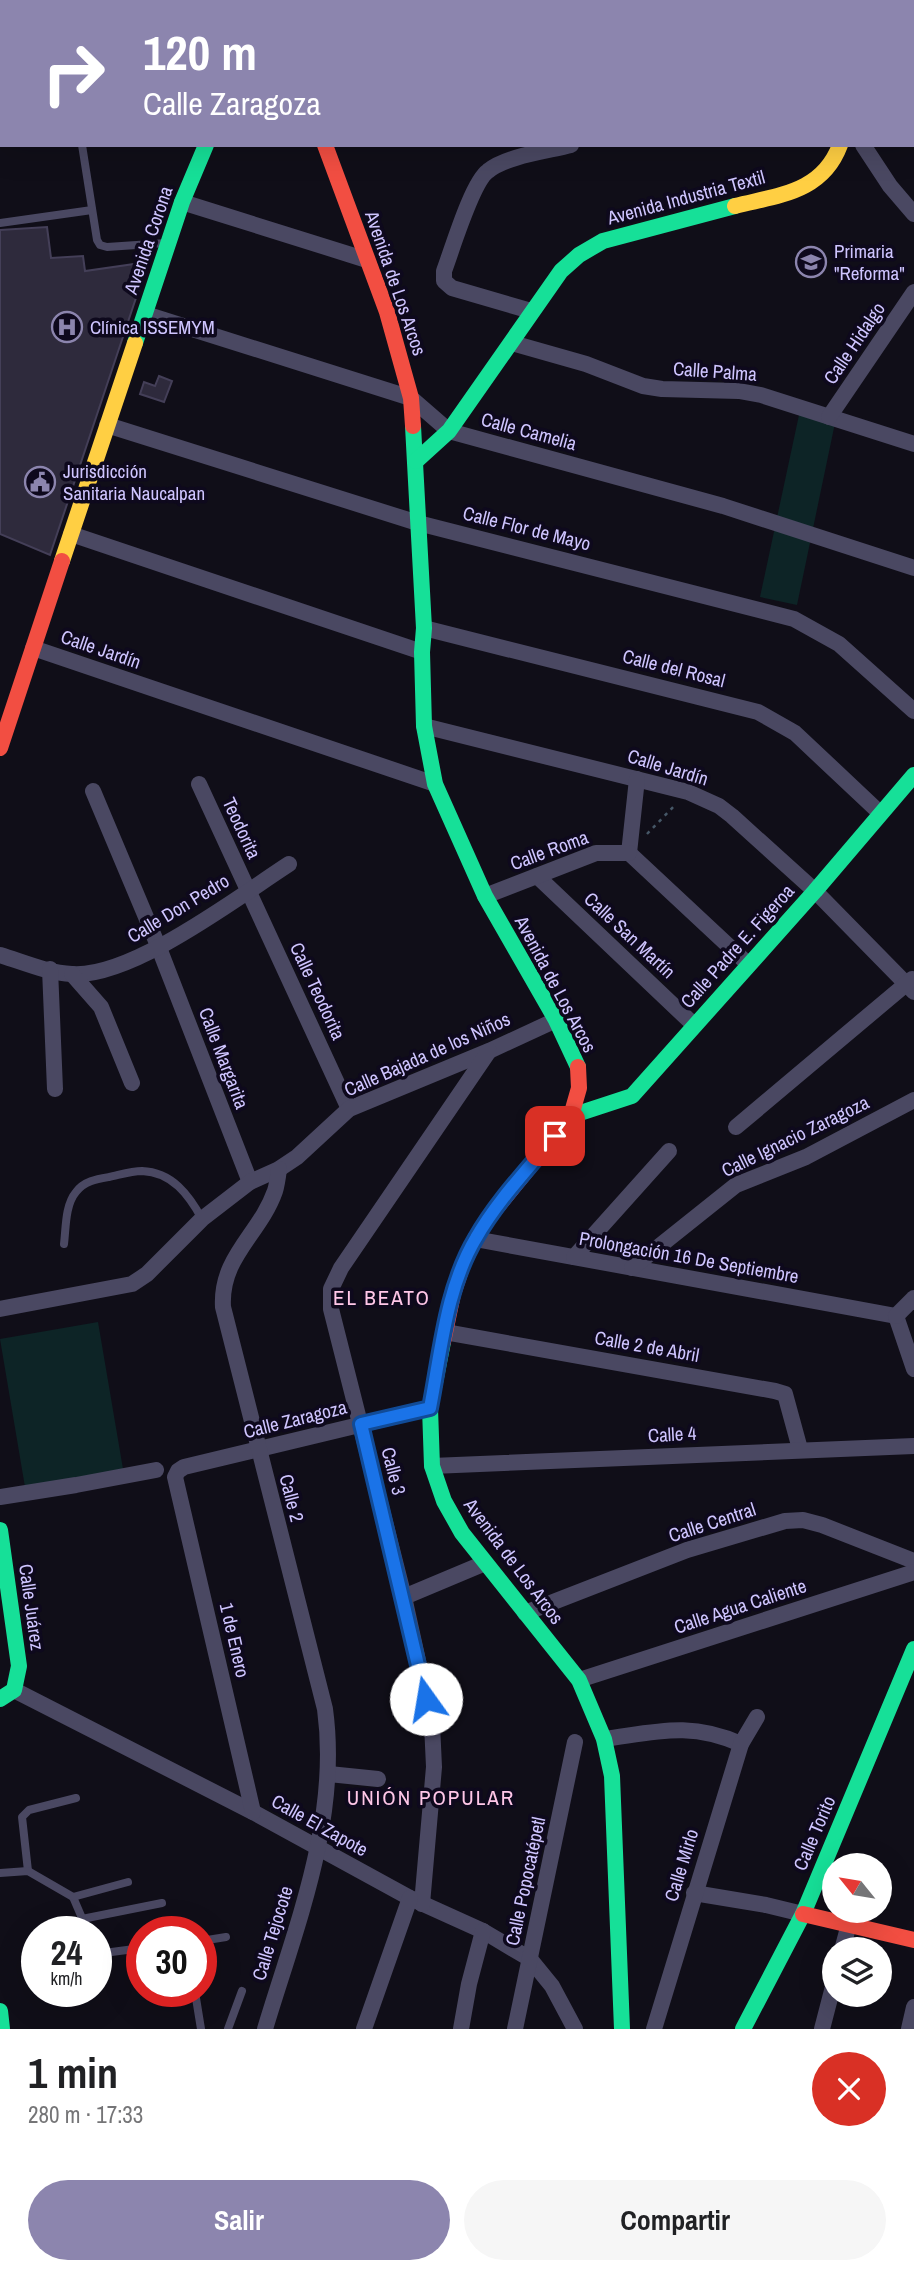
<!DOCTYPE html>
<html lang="es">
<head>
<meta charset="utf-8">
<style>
  body { margin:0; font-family:"Archivo Narrow",sans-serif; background:#f6f6f6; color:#202124; height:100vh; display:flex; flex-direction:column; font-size:26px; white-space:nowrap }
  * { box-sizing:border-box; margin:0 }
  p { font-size:23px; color:#757577 }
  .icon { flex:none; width:38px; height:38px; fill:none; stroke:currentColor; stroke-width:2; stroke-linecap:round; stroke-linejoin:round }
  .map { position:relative; height:2029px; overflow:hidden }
  .panel { display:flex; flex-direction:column; background:#fff; flex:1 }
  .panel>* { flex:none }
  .top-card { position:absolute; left:0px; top:0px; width:915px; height:147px; box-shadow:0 7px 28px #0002; background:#8c85ae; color:#fff; overflow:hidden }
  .needle { width:46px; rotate:300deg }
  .fabs { position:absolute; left:822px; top:1853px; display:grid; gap:14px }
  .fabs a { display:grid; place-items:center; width:70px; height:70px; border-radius:50%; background:#fff; box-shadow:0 7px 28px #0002; font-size:35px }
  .speed { position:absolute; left:21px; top:1916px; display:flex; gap:14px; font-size:35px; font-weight:700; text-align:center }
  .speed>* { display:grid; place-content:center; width:91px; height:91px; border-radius:50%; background:#fff; box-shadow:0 7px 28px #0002; line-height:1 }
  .speed small { font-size:18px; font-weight:400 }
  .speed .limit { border:10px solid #d22; background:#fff; color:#111 }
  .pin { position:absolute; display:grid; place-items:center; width:60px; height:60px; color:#fff; margin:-30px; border-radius:14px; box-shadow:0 4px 10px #0006 }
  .me { position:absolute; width:77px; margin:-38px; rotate:347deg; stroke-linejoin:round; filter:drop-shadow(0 0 5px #0008) }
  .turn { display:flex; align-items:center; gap:24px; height:147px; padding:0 28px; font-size:32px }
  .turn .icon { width:91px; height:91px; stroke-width:2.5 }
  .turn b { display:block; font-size:49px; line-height:60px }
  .round { display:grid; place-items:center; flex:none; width:74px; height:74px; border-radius:37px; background:#f6f6f6 }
  .overview { display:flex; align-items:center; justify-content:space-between; height:119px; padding:0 28px }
  h1 { font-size:42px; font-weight:800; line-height:52px }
  .cta { display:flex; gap:14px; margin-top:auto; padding:14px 28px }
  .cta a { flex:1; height:80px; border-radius:42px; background:#8c85ae; color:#fff; font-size:28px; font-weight:800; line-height:80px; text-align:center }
  .cta a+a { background:#f6f6f6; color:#202124 }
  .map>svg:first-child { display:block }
</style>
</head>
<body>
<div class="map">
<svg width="914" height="2029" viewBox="0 0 914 2029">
  <rect width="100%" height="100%" fill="#100e18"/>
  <g fill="#0d2426">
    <polygon points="799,415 835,423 797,605 760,597"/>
    <polygon points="98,1322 123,1469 25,1487 0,1339"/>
  </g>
  <g fill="#2e2a3c" stroke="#443f58" stroke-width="2">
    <polygon points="47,227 51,258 83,256 85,271 148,262 50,555 0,534 0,230"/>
    <polygon points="159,376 172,381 164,402 140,394 144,382 155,386"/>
  </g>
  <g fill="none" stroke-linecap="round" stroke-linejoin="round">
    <g stroke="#465767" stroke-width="2.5" stroke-dasharray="3.5 5" stroke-linecap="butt">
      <polyline points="107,2 107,0"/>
      <polyline points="647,834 676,804"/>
    </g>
    <g stroke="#4a4862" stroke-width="8">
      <polyline points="82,145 97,240 100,245 107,247 166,243"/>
      <polyline points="0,223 92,210"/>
      <path d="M64 1244C66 1228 65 1205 76 1192 84 1181 97 1179 109 1177 119 1175 131 1171 142 1171 172 1172 189 1195 202 1219"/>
      <polyline points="28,1871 22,1817 29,1810 76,1798"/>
      <polyline points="0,1873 28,1871 73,1897 88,1932"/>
      <polyline points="73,1897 128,1882"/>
      <polyline points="82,1919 162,1903"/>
      <polyline points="201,1941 226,1937"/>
      <polyline points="96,1949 104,1953 142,1948"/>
      <polyline points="195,1992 201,2029"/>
      <polyline points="228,2029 242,1991"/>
    </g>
    <g stroke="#4a4862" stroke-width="16">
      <polyline points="596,0 597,2"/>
      <polyline points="863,145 890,186 914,214"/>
      <polyline points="182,202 367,260"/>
      <path d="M531 311 452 288 444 281V271C452 250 472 182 488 171 506 156 548 151 571 145"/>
      <polyline points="145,314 411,398 449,431 723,506 914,568"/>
      <polyline points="512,343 586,364 643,386 662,389 739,391 761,395 914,444"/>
      <polyline points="829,417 914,292"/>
      <polyline points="107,425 418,523 794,619 839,644 914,711"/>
      <polyline points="71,534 422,652"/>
      <polyline points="424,628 758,712 795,733 880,813"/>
      <polyline points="33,648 435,784"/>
      <polyline points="424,726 688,792 719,806 732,816 815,891 914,992"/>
      <polyline points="199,784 349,1109"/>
      <polyline points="93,791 159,948 250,1182"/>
      <polyline points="629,853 748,964"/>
      <polyline points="629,853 637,779"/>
      <polyline points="537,876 694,1025"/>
      <polyline points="485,896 596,853 629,853"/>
      <path d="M0 955C23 962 48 973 72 974 132 978 238 897 289 864"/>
      <polyline points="50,969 55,1089"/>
      <polyline points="72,974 101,1007 132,1083"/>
      <polyline points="736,1127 912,979"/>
      <polyline points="475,1239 896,1316"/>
      <polyline points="574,1257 669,1151"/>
      <polyline points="632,1268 736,1185 806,1157 914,1100"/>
      <polyline points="0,1309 132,1284 147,1274 202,1219 250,1182 279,1169 297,1157 349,1109 489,1051 556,1020"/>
      <polyline points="896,1316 914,1369"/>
      <polyline points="896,1316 914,1298"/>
      <polyline points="445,1332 775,1391 785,1394 800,1449"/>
      <polyline points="432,1466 914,1446"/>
      <polyline points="0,1497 76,1485 156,1470"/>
      <polyline points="404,1597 485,1563"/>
      <polyline points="525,1613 687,1550 785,1521 803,1520 822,1525 914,1561"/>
      <polyline points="579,1680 914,1572"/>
      <polyline points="14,1690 253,1812 410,1898 483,1931 530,1959 552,1986 575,2029"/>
      <path d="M604 1739C656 1732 690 1721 741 1744"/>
      <polyline points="329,1774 378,1779"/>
      <polyline points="253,1812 175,1477 178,1471 184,1467 430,1408"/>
      <polyline points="694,1893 766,1905 803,1914"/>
      <polyline points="422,1904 434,1767 432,1724 404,1597 331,1309 331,1289 341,1268 489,1051"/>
      <polyline points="842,1950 849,1924"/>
      <path d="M265 2029C296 1926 340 1819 325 1709L223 1307C220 1257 260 1234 275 1191 277 1185 278 1177 279 1169"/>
      <polyline points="364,2029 410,1898"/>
      <polyline points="461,2029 469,1984 483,1931"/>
      <polyline points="515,2029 575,1742"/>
      <polyline points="654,2029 741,1744 757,1717"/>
      <polyline points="822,2029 835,1979"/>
      <polyline points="909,2029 914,2007"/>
    </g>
    <g stroke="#16e098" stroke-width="16">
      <polyline points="900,2 901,0"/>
      <polyline points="135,343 182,202 206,145"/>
      <polyline points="413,426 424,628 422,652 424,726 435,784 485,896 556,1020 578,1067"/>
      <polyline points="416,461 449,431 561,271 579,255 603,241 735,206"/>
      <polyline points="571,1116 632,1096 815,891 914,775"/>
      <polyline points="443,1342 430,1408 432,1466 444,1501 462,1533 579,1680 604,1739 612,1776 622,2029"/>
      <polyline points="0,1530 19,1666 14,1690 0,1699"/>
      <polyline points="0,2011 2,2029"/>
      <polyline points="743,2029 803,1914 914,1649"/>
    </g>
    <g stroke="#ffcf43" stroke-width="16">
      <polyline points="279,2 280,0"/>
      <polyline points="359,2 360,0"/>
      <path d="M735 206C778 195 822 193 840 145"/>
      <polyline points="62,561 135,343"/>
    </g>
    <g stroke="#f24e42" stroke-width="16">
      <polyline points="325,145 387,312 411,398 413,426"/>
      <polyline points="0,748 62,561"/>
      <polyline points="443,1342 453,1294 463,1264 475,1239 489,1217 571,1116 579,1088 578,1067"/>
      <polyline points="803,1914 914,1940"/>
    </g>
  </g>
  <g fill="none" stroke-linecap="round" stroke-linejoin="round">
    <g stroke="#114b97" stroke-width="18">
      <path id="route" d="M426 1699 361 1424 430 1408C441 1352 446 1288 476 1238 497 1201 528 1169 555 1136"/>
    </g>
    <use href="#route" stroke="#1a73e8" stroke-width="12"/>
  </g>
  <defs>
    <g id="school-ring" transform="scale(1.575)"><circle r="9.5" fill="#0e091d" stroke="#8c85ae" stroke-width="1.5"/><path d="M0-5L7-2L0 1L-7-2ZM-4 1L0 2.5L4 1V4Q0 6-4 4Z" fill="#8c85ae"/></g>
    <g id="hospital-ring" transform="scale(1.575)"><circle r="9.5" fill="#0e091d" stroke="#8c85ae" stroke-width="1.5"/><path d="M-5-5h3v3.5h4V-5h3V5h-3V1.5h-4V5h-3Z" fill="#8c85ae"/></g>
    <g id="civic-ring" transform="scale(1.575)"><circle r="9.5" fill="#0e091d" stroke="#8c85ae" stroke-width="1.5"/><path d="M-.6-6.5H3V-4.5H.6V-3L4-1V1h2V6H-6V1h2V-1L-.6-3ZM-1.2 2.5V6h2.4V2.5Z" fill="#8c85ae"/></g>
  </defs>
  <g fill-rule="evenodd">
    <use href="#school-ring" x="811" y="262"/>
    <use href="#hospital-ring" x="67" y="327"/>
    <use href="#civic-ring" x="40" y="482"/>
  </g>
  <g text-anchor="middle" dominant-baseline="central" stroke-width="7" stroke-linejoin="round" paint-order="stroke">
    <g font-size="19" fill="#cfc5ff" stroke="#0e091d">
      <text transform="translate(686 197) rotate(-15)">Avenida Industria Textil</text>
      <text transform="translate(148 240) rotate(-71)">Avenida Corona</text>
      <text transform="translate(396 283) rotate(71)">Avenida de Los Arcos</text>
      <text transform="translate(854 343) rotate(-56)">Calle Hidalgo</text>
      <text transform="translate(715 371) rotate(4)">Calle Palma</text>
      <text transform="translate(529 431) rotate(15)">Calle Camelia</text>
      <text transform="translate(527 528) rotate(14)">Calle Flor de Mayo</text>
      <text transform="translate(101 649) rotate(19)">Calle Jardín</text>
      <text transform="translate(674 668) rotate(14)">Calle del Rosal</text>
      <text transform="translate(668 767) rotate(17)">Calle Jardín</text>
      <text transform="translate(242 828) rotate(65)">Teodorita</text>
      <text transform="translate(549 850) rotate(-20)">Calle Roma</text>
      <text transform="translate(178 908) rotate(-31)">Calle Don Pedro</text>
      <text transform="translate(630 935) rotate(43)">Calle San Martín</text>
      <text transform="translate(737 946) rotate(-48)">Calle Padre E. Figeroa</text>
      <text transform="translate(556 984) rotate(62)">Avenida de Los Arcos</text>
      <text transform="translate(318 991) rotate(65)">Calle Teodorita</text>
      <text transform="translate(427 1054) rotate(-24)">Calle Bajada de los Niños</text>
      <text transform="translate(224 1058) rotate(69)">Calle Margarita</text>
      <text transform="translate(795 1136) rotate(-26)">Calle Ignacio Zaragoza</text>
      <text transform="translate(689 1257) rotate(10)">Prolongación 16 De Septiembre</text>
      <text transform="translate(647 1346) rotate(10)">Calle 2 de Abril</text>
      <text transform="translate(295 1419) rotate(-14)">Calle Zaragoza</text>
      <text transform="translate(672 1434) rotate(-3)">Calle 4</text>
      <text transform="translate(394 1471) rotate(76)">Calle 3</text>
      <text transform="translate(292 1498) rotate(76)">Calle 2</text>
      <text transform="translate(712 1522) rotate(-18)">Calle Central</text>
      <text transform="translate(514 1561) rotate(53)">Avenida de Los Arcos</text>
      <text transform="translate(740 1606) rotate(-18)">Calle Agua Caliente</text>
      <text transform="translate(32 1607) rotate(82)">Calle Juárez</text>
      <text transform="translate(235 1640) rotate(77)">1 de Enero</text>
      <text transform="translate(320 1825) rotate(29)">Calle El Zapote</text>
      <text transform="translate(814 1833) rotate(-67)">Calle Torito</text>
      <text transform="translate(681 1865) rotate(-73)">Calle Mirlo</text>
      <text transform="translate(525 1881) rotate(-78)">Calle Popocatépetl</text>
      <text transform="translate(272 1933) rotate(-73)">Calle Tejocote</text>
    </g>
    <g font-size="19" fill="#cfc5ff" stroke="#0e091d" text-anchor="start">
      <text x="834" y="251">Primaria<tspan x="834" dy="22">"Reforma"</tspan></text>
      <text x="90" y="327">Clínica ISSEMYM</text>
      <text x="63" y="471">Jurisdicción<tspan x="63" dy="22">Sanitaria Naucalpan</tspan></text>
    </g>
    <g font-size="21" letter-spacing="2" fill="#ffc7e8" stroke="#0e091d">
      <text x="382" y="1297">EL BEATO</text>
      <text x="431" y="1797">UNIÓN POPULAR</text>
    </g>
  </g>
</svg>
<div class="fabs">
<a><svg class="needle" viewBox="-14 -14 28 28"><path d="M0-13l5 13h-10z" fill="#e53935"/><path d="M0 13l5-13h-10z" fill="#757577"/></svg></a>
<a><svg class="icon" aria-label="layers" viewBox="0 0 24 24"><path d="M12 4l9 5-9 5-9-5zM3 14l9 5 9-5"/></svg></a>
</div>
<div class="speed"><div>24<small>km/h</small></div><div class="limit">30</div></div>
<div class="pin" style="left:555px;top:1136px;background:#d93025"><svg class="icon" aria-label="arrive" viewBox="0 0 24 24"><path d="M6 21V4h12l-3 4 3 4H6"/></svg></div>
<svg class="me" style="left:426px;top:1699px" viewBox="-20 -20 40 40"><circle r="19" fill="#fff"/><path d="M0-13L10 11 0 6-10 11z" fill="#1a73e8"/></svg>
<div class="top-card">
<div class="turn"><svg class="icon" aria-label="right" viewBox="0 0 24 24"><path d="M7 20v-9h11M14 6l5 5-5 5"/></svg><div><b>120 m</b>Calle Zaragoza</div></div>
</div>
</div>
<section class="panel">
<div class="overview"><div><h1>1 min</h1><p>280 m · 17:33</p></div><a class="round" style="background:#d93025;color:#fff"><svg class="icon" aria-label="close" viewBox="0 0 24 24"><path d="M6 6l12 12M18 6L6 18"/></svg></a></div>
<div class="cta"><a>Salir</a><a>Compartir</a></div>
</section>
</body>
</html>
